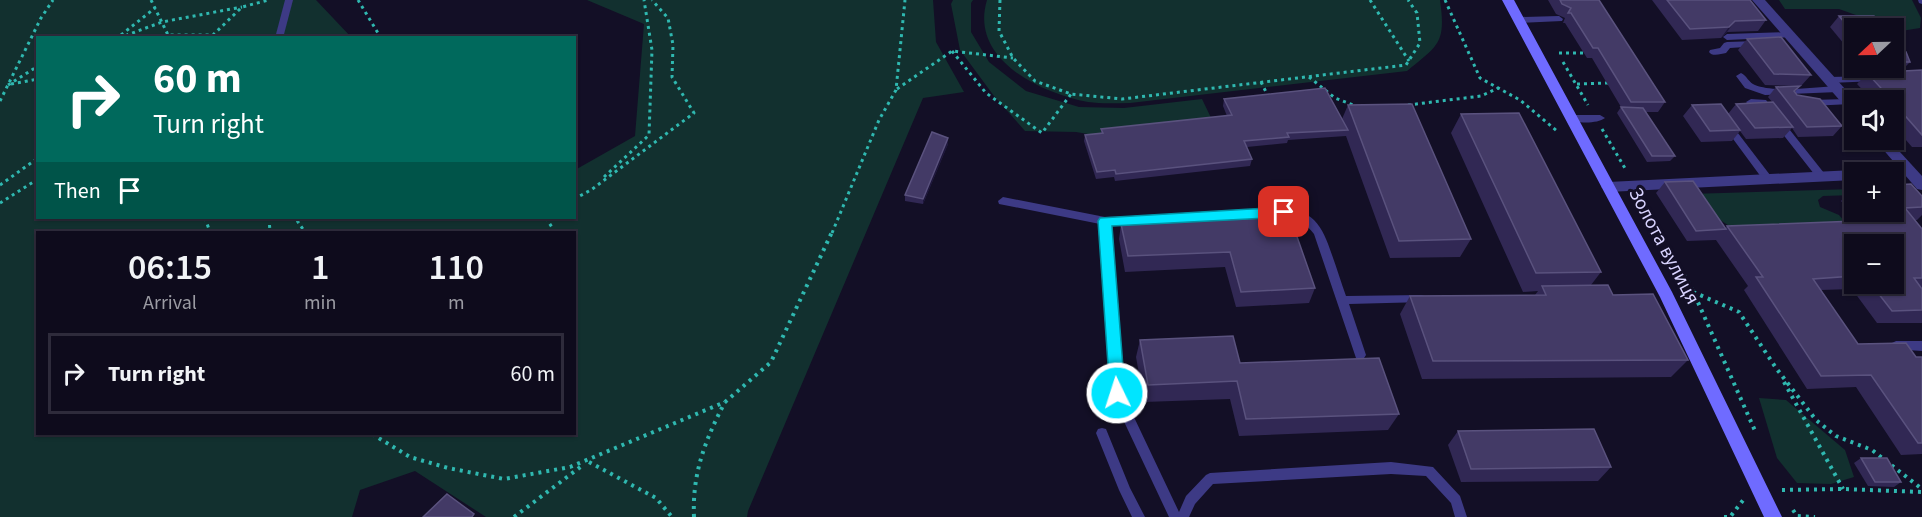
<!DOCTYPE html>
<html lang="en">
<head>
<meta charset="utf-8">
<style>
  body { margin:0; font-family:"Source Sans 3",sans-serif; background:#171425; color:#f1f3f6; height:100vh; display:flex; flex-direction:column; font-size:22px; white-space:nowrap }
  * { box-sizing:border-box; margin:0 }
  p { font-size:20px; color:#9b9ba3 }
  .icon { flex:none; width:33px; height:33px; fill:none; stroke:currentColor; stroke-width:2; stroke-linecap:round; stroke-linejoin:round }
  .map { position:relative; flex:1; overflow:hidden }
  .panel { position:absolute; left:36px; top:231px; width:540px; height:204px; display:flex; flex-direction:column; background:#0e0b1c; border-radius:0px; box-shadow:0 2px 4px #0004,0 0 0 2px #2e2b3b }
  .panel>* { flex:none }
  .banner { position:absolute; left:36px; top:36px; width:540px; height:183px; border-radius:0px; box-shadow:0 2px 4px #0004,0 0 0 2px #2e2b3b; background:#00695c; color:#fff; overflow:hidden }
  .needle { width:39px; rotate:248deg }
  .tools { position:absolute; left:1844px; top:18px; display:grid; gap:12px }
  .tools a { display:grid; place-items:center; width:60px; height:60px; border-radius:0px; background:#0e0b1c; box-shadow:0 2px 4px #0004,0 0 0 2px #2e2b3b; font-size:30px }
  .pin { position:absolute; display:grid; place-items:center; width:51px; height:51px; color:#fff; margin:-26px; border-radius:12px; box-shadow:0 3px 9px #0006 }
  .me { position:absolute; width:66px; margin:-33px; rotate:356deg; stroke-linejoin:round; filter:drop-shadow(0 0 4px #0008) }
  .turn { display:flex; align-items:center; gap:21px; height:126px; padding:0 18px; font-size:27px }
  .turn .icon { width:78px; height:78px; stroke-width:2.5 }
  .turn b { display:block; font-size:42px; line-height:51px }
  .then { display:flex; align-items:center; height:57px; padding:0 18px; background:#0003; gap:12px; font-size:22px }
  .eta { display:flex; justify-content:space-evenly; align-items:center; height:102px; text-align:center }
  .eta b { font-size:36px; font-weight:600; line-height:42px }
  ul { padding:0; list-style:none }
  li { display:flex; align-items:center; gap:18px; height:81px; margin:0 12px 9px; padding:0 6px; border:3px solid #2e2b3b; border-radius:0px }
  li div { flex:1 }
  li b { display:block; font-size:22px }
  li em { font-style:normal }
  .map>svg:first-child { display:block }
</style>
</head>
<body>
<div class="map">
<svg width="1922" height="517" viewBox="0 0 1922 517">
  <rect width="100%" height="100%" fill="#130f26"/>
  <g fill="#12302f" fill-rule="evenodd">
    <path d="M0 0H316L351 37 38 38V218H574L575 170 635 136 644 24 587 0H933L936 42 964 92 923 98 748 511 747 517H486L415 471 360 490 352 517H0ZM38 232H574V434H38Z"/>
    <polygon points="953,0 973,0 971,3 971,32 989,62 1026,91 1079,107 1124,108 1202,99 1214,124 1100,136 1076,132 1025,131 994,96 960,50 951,4"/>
    <path d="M987 0H1440C1446 43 1439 45 1407 71L1130 103C1116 103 1102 104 1088 102 1040 93 969 59 987 0Z"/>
    <polygon points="1779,0 1912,0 1921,18 1920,28 1901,31 1839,9 1785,9"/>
    <polygon points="1854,189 1854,195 1823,196 1818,200 1820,207 1839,215 1845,222 1837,221 1829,225 1731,227 1720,220 1707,219 1690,194"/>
    <polygon points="1759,398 1786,400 1845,450 1854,477 1831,484 1797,483 1777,458"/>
  </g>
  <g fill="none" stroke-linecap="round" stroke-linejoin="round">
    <g stroke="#2fb8b0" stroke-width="3" stroke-dasharray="3 4" stroke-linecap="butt">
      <polyline points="151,0 169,37"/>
      <polyline points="358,0 381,38"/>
      <polyline points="1000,0 999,31 1013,58 1035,81 1071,94 1122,99 1406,65 1420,43 1417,13 1408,0"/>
      <polyline points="1370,0 1409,61"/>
      <polyline points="1445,0 1480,78 1520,100 1557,131"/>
      <polyline points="121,35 155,8"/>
      <polyline points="119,38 162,22 242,7"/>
      <polyline points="157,38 168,35 213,35 242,7 269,0"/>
      <polyline points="952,51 986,93 1042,133 1071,94"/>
      <polyline points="1559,53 1583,53"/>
      <polyline points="1563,62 1588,105"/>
      <polyline points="1309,77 1335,98 1356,106"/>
      <polyline points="1261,82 1269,98"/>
      <polyline points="11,84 38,79"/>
      <polyline points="1577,84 1608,83"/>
      <polyline points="8,85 38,66"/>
      <polyline points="897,89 952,51 1013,58"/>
      <polyline points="0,101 41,18 53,0"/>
      <polyline points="1408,105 1481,96 1498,88"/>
      <polyline points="1602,129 1626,170"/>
      <polyline points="604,177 649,135 652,50 644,0"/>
      <polyline points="0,185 38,158"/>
      <polyline points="574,199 591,190 694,113 672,77 673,45 668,18 652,0"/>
      <polyline points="1644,202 1661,233"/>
      <polyline points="0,203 38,179"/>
      <polyline points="205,218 210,232"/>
      <polyline points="269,218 270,232"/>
      <polyline points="291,218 296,219 305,232"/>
      <polyline points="546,218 555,232"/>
      <polyline points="832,233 879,120 896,90 905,0"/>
    </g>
    <g stroke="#2fb8b0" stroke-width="4" stroke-dasharray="3 5" stroke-linecap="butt">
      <polyline points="1660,232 1693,291 1756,433"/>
      <polyline points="1693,292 1739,312 1776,368 1816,420 1836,436 1872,450 1922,489"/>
      <polyline points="1784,382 1843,489"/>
      <polyline points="372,434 410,457 448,468 504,479 570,467 725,402 771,362 832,232"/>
      <polyline points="589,462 656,498 672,517"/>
      <polyline points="1782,490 1843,489 1922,492"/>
      <polyline points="1793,510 1797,516 1815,517"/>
      <polyline points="514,517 583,465"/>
      <path d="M694 517C692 474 705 440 725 402"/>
      <polyline points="1724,517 1730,517 1744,499"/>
    </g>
    <g fill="#3d3a85" fill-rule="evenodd">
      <polygon points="285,0 293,0 283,38 275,38"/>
      <polygon points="1918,0 1922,0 1922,4 1919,3"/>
      <polygon points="1559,16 1563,19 1562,21 1520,23 1516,20 1520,17"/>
      <polygon points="1790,32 1794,35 1793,37 1727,40 1723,37 1727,34"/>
      <path d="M1757 41 1760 42V46L1730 48 1726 53C1721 54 1712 57 1709 52L1710 50 1720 48 1724 43 1727 42Z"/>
      <path d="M1741 73C1747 76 1749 83 1755 85 1774 93 1816 87 1838 86L1843 89 1838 92 1765 95 1745 88 1736 76Z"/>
      <polygon points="1874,76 1877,77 1879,79 1877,81 1829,83 1824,80 1829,77"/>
      <polygon points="1751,99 1766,100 1824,173 1826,176 1824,179 1818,179 1760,105 1748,104 1746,102"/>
      <polygon points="1848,99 1853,102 1851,104 1810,106 1805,103 1810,100"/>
      <path d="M1572 115H1600L1605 118C1597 124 1575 124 1567 118Z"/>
      <polygon points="1728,123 1731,124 1770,175 1772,178 1770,181 1764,181 1725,128 1723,126 1725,124"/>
      <polygon points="1003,197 1105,217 1235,212 1236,215 1235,218 1231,219 1110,225 1123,394 1179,512 1186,496 1206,475 1210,473 1391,462 1433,467 1460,496 1467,517 1455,517 1451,503 1426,476 1391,474 1213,484 1195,504 1189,517 1169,517 1111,394 1100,224 999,204 998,201"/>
      <path d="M1277 208C1313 208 1322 225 1332 255 1337 269 1341 282 1346 296L1421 295 1425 296 1426 299 1425 302 1349 304 1366 355 1364 358 1360 360 1356 358 1314 234C1301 217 1292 219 1273 215L1272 212Z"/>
      <polygon points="1896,341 1922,341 1922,351 1892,349 1890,346 1892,343"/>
      <polygon points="1102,428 1106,429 1130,488 1145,517 1132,517 1119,490 1096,433 1098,429"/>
    </g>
    <g fill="#3d3a85" fill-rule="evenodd">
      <polygon points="1752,0 1765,0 1855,100 1854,113 1849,111"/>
      <polygon points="1875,140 1889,140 1922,176 1922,190 1917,189"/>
      <polygon points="1854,170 1860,172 1854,172 1854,180 1608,192 1601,187 1608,182"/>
    </g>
    <polygon fill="#6f6bff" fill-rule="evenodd" points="1502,0 1514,0 1672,292 1782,517 1764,517 1660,297"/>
  </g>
  <g fill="#312854" fill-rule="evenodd">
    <polygon points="1548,0 1599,0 1665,102 1658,112 1646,112 1675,156 1670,161 1647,162 1617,113 1621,107 1592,58 1587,58 1565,23 1563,23 1565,18 1556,14"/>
    <polygon points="1652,0 1750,0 1766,20 1758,31 1727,32 1721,38 1682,40"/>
    <polygon points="1839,16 1854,28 1854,56 1830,27"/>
    <polygon points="1893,38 1910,62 1901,71 1922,70 1922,147 1912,147 1893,125 1893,100 1872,100 1857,84 1867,73 1869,73 1864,68 1893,68"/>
    <polygon points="1747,39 1811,75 1801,86 1800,86 1795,92 1797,95 1842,126 1833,136 1798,137 1792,128 1783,138 1746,139 1740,131 1732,141 1701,142 1683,116 1692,105 1728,114 1736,104 1772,102 1768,97 1776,87 1797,86 1765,85 1738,50"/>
    <polygon points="1224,99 1342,119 1348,105 1471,239 1460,257 1390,258 1346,136 1288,140 1287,143 1247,147 1252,159 1250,166 1115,181 1114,177 1096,179 1084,141 1085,135 1101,133 1101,129 1227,116 1223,106"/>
    <polygon points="1461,114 1601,272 1591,285 1613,295 1688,360 1671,377 1422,379 1400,314 1410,296 1535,295 1538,291 1523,292 1451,133"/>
    <polygon points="948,138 948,144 923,204 905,201 905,195"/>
    <path d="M1665 182 1725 229 1727 226 1858 221 1841 201 1854 187V212H1893L1922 196V215L1917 220H1915L1922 229V323H1877L1852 289 1821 290 1858 344 1916 357H1922V454L1901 455 1856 387 1807 389 1744 290 1748 286 1716 240 1687 241 1656 193ZM1854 244 1893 284H1854Z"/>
    <polygon points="1218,214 1315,288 1309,303 1236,307 1225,267 1125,272 1119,239 1121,224 1217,219"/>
    <polygon points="1140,340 1240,363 1399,414 1388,430 1239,436 1230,399 1144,402 1136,357"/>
    <polygon points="1458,431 1611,467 1598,481 1461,482 1448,445"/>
    <polygon points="1861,458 1901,482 1894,487 1868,486 1854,463"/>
  </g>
  <g fill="#1d163a">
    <polygon points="1735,21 1727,32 1721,38 1729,27"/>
    <polygon points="948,138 948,144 923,204 923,199"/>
  </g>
  <g fill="#433a66" stroke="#5a527e" stroke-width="1.5">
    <polygon points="1560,0 1599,0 1665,102 1631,102 1598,48 1593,48 1571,13 1568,13 1571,8 1562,4"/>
    <polygon points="1667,0 1750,0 1766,20 1735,21 1729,27 1690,29"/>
    <polygon points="1839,16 1874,16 1885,28 1854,28 1854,34"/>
    <polygon points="1781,37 1811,75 1774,74 1747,39"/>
    <polygon points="1893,38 1906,52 1910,62 1893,62"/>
    <polygon points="1922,70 1922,135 1893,102 1893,100 1892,100 1867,73"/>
    <polygon points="1800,86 1794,91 1797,95 1820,99 1842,126 1807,127 1776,87"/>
    <polygon points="1325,88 1348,130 1287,133 1289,137 1244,141 1252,159 1116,174 1115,170 1097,172 1085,135 1103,133 1101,129 1232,115 1224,99"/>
    <polygon points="1773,102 1793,127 1755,128 1736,104"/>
    <polygon points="1412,104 1471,239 1399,241 1348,105"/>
    <polygon points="1721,104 1740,130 1710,131 1692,105"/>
    <polygon points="1621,107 1643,108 1675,156 1652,156"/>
    <polygon points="1519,113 1601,272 1536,273 1461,114"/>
    <polygon points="932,132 948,138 923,199 905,195"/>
    <polygon points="1693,181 1726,229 1696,231 1665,182"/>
    <polygon points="1911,184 1922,196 1922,207 1905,208 1922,229 1922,278 1914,278 1922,289 1922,310 1892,311 1871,284 1893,284 1893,244 1854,244 1854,276 1813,279 1858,344 1906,343 1916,357 1922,357 1922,443 1918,443 1871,375 1821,376 1756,277 1763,277 1727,226 1882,220 1875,212 1893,212 1893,185"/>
    <polygon points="1288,211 1315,288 1241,292 1230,252 1128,256 1121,224 1220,219 1218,214"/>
    <polygon points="1608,285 1613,295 1653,294 1688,360 1433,361 1410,296 1546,295 1542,286"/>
    <polygon points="1233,336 1240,363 1379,358 1399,414 1246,419 1237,381 1148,385 1140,340"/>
    <polygon points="1594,429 1611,467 1471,469 1458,431"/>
    <polygon points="1861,458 1887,458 1901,482 1875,482"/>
    <polygon points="447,494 474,514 472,517 423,517"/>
  </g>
  <polygon fill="#00e5ff" stroke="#0095a6" stroke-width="1.5" points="1284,207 1290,212 1284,217 1112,226 1125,393 1123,398 1117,400 1112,398 1110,393 1098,221 1100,218"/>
  <g text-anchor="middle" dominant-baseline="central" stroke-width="6" stroke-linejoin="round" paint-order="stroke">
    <g font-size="20" fill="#d9d4ff" stroke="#130f26">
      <text transform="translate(1664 246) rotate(62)">Золота вулиця</text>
    </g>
  </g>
</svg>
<div class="tools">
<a><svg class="needle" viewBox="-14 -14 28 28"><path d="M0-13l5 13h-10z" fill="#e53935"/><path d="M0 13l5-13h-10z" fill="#9b9ba3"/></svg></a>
<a><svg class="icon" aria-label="sound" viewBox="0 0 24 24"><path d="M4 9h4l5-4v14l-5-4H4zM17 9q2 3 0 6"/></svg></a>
<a>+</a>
<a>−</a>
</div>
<div class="pin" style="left:1284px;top:212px;background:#d93025"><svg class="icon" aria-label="arrive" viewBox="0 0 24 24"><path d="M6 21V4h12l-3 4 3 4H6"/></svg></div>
<svg class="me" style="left:1117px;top:393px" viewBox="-20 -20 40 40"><circle r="17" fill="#00e5ff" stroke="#fff" stroke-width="3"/><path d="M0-11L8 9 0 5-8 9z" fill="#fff"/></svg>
<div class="banner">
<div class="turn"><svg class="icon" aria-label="right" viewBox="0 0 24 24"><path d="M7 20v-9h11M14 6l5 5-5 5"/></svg><div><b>60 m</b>Turn right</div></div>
<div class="then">Then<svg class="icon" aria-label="arrive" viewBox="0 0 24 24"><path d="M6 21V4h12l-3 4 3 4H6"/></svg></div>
</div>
<section class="panel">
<div class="eta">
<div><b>06:15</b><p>Arrival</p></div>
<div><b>1</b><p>min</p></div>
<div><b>110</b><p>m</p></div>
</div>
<ul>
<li><svg class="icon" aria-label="right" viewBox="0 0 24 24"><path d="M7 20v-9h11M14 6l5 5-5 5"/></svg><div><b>Turn right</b></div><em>60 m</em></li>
</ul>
</section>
</div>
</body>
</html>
